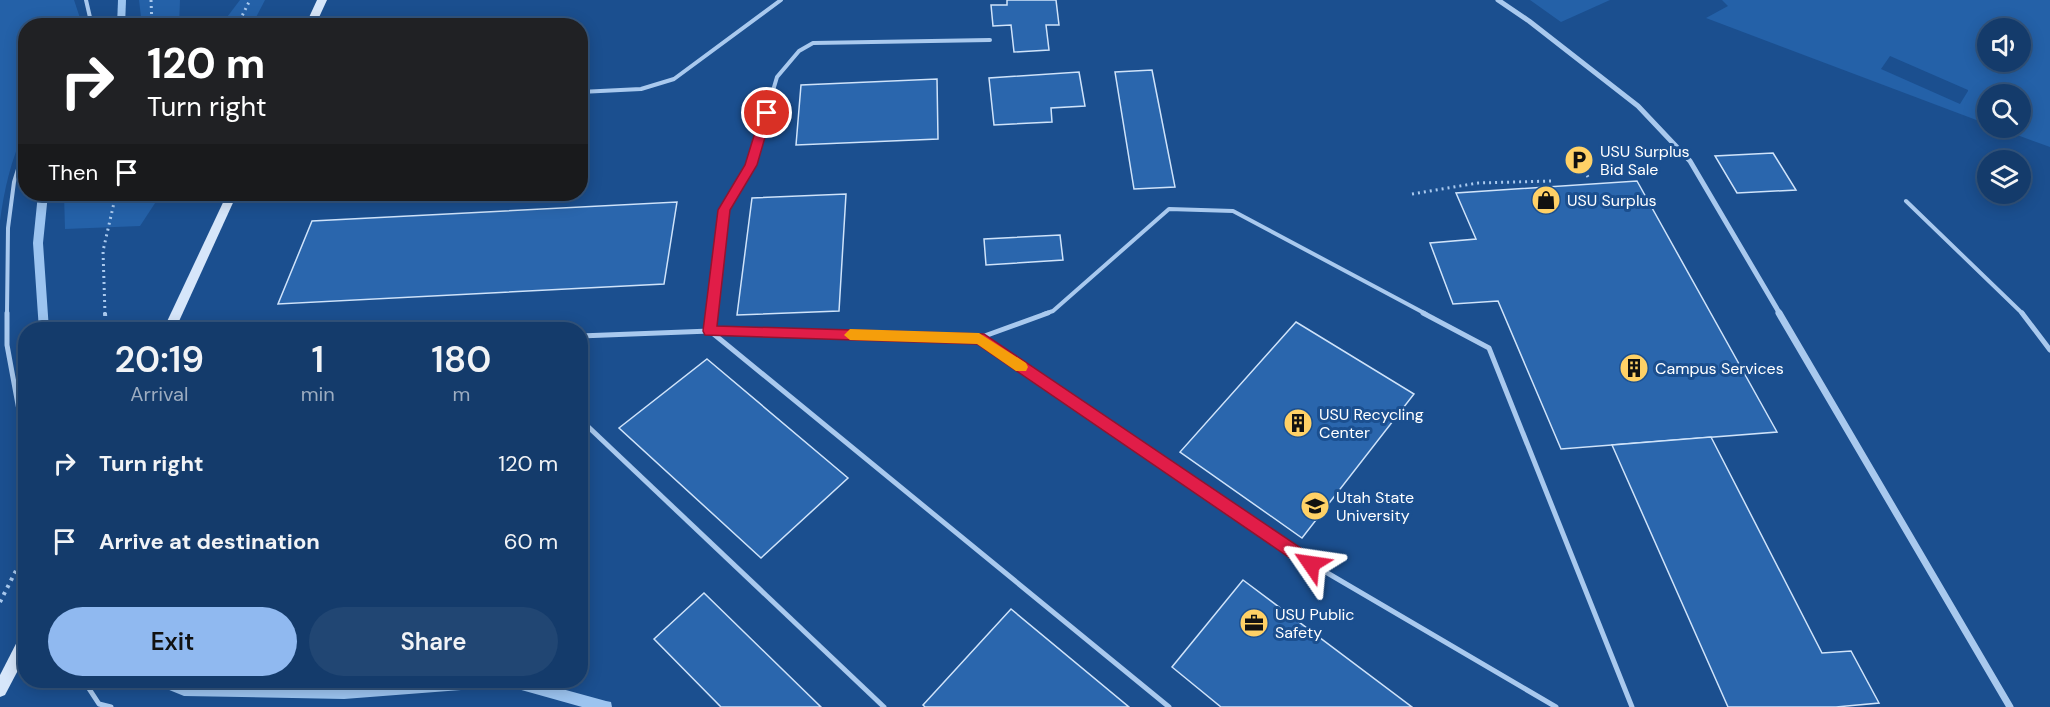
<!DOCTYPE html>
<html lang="en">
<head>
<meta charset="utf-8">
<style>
  body { margin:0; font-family:"DM Sans",sans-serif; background:#214673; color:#f1f3f6; height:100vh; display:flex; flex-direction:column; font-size:22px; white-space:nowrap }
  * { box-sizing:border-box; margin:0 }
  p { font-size:20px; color:#9dadc1 }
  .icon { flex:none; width:33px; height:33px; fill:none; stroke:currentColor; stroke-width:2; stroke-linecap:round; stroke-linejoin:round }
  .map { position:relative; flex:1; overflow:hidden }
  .panel { position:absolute; left:18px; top:322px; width:570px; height:366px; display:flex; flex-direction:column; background:#143b6b; border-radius:24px; box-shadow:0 3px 15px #0003,0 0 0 2px #33557e }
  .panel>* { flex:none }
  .top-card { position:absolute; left:18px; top:18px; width:570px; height:183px; border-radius:24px; box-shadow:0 3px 15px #0003,0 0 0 2px #33557e; background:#202124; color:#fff; overflow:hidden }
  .tools { position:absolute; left:1977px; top:18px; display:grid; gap:12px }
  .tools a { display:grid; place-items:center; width:54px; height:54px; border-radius:50%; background:#143b6b; box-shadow:0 3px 15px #0003,0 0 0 2px #33557e; font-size:30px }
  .pin { position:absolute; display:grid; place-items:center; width:51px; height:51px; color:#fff; margin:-26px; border:3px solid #fff; border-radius:50%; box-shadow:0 2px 6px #0007 }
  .me { position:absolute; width:66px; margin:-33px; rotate:302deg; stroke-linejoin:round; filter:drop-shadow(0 0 4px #0008) }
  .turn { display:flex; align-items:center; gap:21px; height:126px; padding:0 30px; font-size:27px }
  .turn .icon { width:78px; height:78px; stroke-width:2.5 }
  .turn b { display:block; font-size:42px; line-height:51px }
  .then { display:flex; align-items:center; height:57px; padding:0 30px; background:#0003; gap:12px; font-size:22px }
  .eta { display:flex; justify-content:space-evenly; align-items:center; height:102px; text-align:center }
  .eta b { font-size:36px; font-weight:600; line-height:42px }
  .action { display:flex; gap:12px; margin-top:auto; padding:12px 30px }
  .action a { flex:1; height:69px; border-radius:36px; background:#90b9f0; color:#111; font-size:24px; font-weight:600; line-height:69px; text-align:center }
  .action a+a { background:#214673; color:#f1f3f6 }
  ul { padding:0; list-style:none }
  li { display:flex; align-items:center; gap:18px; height:78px; padding:0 30px }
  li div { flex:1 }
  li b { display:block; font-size:22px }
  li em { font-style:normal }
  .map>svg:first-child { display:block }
</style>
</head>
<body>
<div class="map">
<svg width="2050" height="707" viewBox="0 0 2050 707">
  <rect width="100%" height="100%" fill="#1b4f8f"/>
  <g fill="#2461a8" fill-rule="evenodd">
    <path d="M0 0H74L81 21V25L26 26 25 131C11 158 4 191 0 221Z"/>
    <polygon points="139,0 180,0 179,25 142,25"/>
    <polygon points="240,0 265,0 252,25 221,25"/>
    <polygon points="1530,0 1610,0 1561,22"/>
    <path d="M1722 0H2050V147L1998 128H2020V94H1988L1987 124 1706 18 1728 6ZM1988 28H2020V62H1988ZM1890 56 1968 90V91L1960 104 1881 69Z"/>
    <polygon points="64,194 161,194 140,226 65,229"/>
  </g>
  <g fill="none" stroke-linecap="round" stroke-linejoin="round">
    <g fill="#9cc4f0" fill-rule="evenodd">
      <polygon points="118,0 126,0 125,26 117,26"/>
      <polygon points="38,194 48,194 43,243 49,330 39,330 33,243"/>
      <polygon points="155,681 177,681 184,684 344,687 418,681 533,681 606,701 611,702 612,707 582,707 504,685 500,687 344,699 184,696 157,685"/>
    </g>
  </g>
  <g fill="#2a66ad" stroke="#cfe3fa" stroke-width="1.5">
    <polygon points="1007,0 1056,0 1059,25 1046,25 1049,50 1014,52 1011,25 993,26 991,5 1007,5"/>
    <polygon points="1152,70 1175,187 1134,189 1115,72"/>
    <polygon points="1079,72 1085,106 1051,108 1052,122 994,125 989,78"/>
    <polygon points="937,79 938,139 796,145 801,85"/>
    <polygon points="1773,153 1796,190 1737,193 1715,156"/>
    <polygon points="1637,181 1777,432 1561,449 1498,301 1453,304 1430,243 1476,239 1456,193"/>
    <polygon points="846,194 839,311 737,315 752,198"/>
    <polygon points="677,202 664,284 278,304 312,221"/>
    <polygon points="1060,235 1063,260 986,265 984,239"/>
    <polygon points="1296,322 1414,394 1302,538 1180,452"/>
    <polygon points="707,359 848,478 761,558 619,428"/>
    <polygon points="1711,437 1822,653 1851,651 1879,703 1836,707 1728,707 1612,445"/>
    <polygon points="1243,580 1412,707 1221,707 1172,667"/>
    <polygon points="704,593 821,707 721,707 654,639"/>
    <polygon points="1011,609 1129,707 925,707 923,705"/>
  </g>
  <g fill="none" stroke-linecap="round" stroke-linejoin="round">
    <g stroke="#a9c9ee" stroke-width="3" stroke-dasharray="2 4" stroke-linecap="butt">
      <polyline points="151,0 152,26"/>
      <polyline points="237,26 250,0"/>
      <polyline points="1573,149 1588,177"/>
      <polyline points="1412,194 1478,183 1551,181"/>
      <polyline points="105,314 103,251 116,194"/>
    </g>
    <g stroke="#a9c9ee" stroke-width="4" stroke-dasharray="3 5" stroke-linecap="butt">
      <polyline points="105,313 106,330"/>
      <polyline points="0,602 26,551"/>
    </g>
    <g stroke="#a9c9ee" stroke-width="4">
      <polyline points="86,0 92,26"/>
      <polyline points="580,92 641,89 674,79 781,0"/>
      <polyline points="1906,201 2023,314"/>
      <polyline points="7,314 8,228 14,182 26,143"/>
      <polyline points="712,314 724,210 751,165 777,77 799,51 813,43 990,40"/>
      <polyline points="1044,314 1053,311 1169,209 1233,211 1426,314"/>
    </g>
    <g stroke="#a9c9ee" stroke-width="5">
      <polyline points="7,313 7,345 26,448"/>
      <polyline points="712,313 710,331 1169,707"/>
      <polyline points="1423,313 1489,348 1632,707"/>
      <polyline points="2022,313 2050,350"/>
      <polyline points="580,336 710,331 979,338 1295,554 1556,707"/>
      <polyline points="979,338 1048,313"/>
      <polyline points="580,419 884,707"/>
      <polyline points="84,681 99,704 111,707"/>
    </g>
    <polyline stroke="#a9c9ee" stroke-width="5" points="1498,0 1529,21 1638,106 1690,161 1780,314"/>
    <polyline stroke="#a9c9ee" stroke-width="7" points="1779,313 2010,707"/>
    <g fill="#d6e6fa" fill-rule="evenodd">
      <polygon points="317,0 327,0 315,26 305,26"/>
      <polygon points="227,194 237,194 175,330 163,330"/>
      <polygon points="26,632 26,655 5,695 0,697 0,675 21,634"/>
    </g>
  </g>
  <polygon fill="#e11d48" stroke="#92132f" stroke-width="1.5" points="767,109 772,113 757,165 730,210 717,326 984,334 1317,559 1319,564 1317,569 1311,571 1306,569 977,344 705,335 703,331 718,210 745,165 761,113"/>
  <polygon fill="#f59e0b" points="850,329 979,333 1026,363 1028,367 1026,371 1016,371 977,344 850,340 844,335"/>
  <defs>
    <g id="parking-disc" transform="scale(1.5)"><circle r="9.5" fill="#ffd166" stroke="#1b4f8f"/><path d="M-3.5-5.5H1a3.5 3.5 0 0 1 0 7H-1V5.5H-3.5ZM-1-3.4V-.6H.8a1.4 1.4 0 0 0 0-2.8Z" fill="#111"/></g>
    <g id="shop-disc" transform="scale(1.5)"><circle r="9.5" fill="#ffd166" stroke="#1b4f8f"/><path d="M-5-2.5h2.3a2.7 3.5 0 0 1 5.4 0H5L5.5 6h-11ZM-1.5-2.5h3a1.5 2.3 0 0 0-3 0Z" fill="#111"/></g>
    <g id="building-disc" transform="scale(1.5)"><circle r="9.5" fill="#ffd166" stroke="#1b4f8f"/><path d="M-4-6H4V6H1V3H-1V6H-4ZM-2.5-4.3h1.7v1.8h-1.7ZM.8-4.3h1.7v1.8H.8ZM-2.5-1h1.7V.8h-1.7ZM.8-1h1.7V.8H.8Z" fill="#111"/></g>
    <g id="university-disc" transform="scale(1.5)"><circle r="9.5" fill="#ffd166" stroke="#1b4f8f"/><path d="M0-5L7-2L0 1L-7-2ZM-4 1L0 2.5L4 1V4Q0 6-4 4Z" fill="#111"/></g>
    <g id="office-disc" transform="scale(1.5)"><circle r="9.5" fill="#ffd166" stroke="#1b4f8f"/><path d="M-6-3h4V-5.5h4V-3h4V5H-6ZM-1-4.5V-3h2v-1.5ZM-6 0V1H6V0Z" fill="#111"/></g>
  </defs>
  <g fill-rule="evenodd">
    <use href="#parking-disc" x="1579" y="160"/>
    <use href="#shop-disc" x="1546" y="200"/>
    <use href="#building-disc" x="1634" y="368"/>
    <use href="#building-disc" x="1298" y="423"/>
    <use href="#university-disc" x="1315" y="506"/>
    <use href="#office-disc" x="1254" y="623"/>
  </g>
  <g text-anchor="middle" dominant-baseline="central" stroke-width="6" stroke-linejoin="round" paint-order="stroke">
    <g font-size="16" fill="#fff" stroke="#1b4f8f" text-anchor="start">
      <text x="1600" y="151">USU Surplus<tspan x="1600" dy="18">Bid Sale</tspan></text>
      <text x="1567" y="200">USU Surplus</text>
      <text x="1655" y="368">Campus Services</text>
      <text x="1319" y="414">USU Recycling<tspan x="1319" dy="18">Center</tspan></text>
      <text x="1336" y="497">Utah State<tspan x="1336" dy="18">University</tspan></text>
      <text x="1275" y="614">USU Public<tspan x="1275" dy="18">Safety</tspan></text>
    </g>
  </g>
</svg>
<div class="tools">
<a><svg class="icon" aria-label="sound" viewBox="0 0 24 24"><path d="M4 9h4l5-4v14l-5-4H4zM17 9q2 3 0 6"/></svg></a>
<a><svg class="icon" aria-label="search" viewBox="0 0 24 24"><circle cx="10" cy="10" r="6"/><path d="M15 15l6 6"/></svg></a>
<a><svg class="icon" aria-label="layers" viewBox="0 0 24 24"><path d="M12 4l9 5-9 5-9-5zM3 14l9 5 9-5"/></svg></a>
</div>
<div class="pin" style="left:767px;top:113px;background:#d93025"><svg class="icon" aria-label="arrive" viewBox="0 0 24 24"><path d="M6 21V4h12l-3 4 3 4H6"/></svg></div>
<svg class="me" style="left:1311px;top:564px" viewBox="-20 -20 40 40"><path d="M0-17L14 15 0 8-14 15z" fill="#e11d48" stroke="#fff" stroke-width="4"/></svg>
<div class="top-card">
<div class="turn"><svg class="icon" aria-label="right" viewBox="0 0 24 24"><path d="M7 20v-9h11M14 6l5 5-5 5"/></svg><div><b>120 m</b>Turn right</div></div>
<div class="then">Then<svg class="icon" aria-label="arrive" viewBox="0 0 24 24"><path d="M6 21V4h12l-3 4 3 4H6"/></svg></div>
</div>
<section class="panel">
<div class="eta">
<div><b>20:19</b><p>Arrival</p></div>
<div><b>1</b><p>min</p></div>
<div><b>180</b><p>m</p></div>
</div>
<ul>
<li><svg class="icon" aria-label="right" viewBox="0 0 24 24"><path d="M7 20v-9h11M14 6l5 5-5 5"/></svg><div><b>Turn right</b></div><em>120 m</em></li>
<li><svg class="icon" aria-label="arrive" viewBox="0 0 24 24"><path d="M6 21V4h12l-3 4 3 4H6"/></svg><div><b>Arrive at destination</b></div><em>60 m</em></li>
</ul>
<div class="action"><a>Exit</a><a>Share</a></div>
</section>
</div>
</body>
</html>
